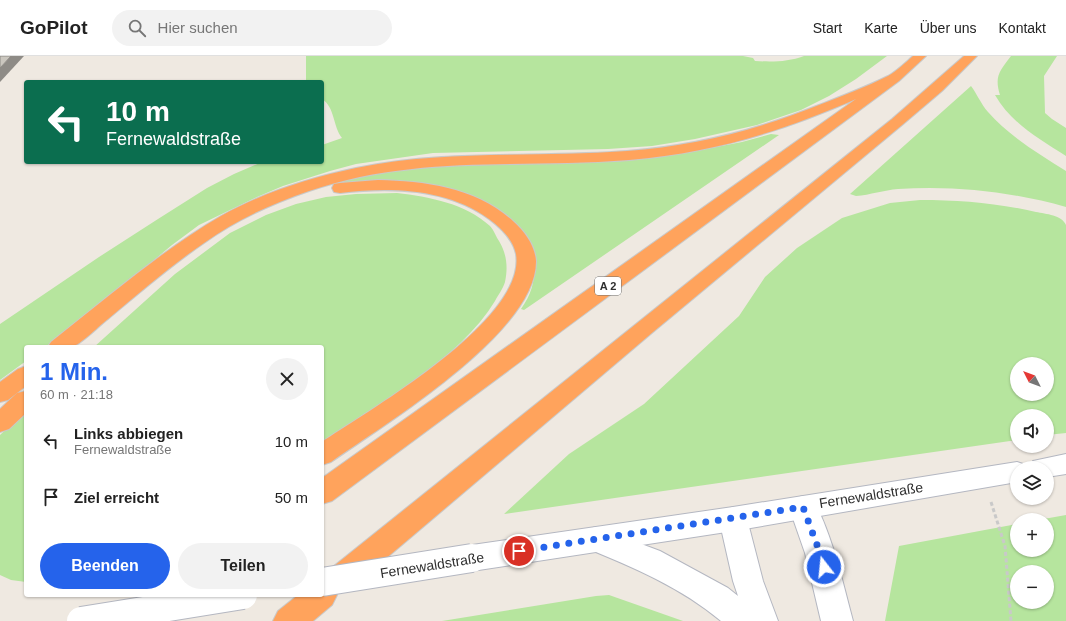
<!DOCTYPE html>
<html lang="de">
<head>
<meta charset="utf-8">
<style>
  body { margin:0; font-family:Helvetica,sans-serif; background:#f2f2f2; color:#222; height:100vh; display:flex; flex-direction:column; font-size:15px; white-space:nowrap }
  * { box-sizing:border-box; margin:0 }
  p { font-size:13px; color:#767676 }
  .icon { flex:none; width:22px; height:22px; fill:none; stroke:currentColor; stroke-width:2; stroke-linecap:round; stroke-linejoin:round }
  .map { position:relative; flex:1; overflow:hidden }
  .drawer { position:absolute; left:24px; top:289px; width:300px; height:252px; display:flex; flex-direction:column; background:#fff; border-radius:4px; box-shadow:0 1px 3px #0004 }
  .drawer>* { flex:none }
  .top-card { position:absolute; left:24px; top:24px; width:300px; height:84px; border-radius:4px; box-shadow:0 1px 3px #0004; background:#0b6e4f; color:#fff; overflow:hidden }
  .needle { width:26px; rotate:312deg }
  .tools { position:absolute; left:1010px; top:301px; display:grid; gap:8px }
  .tools a { display:grid; place-items:center; width:44px; height:44px; border-radius:50%; background:#fff; box-shadow:0 1px 3px #0004; font-size:20px }
  .pin { position:absolute; display:grid; place-items:center; width:34px; height:34px; color:#fff; margin:-17px; border:2px solid #fff; border-radius:50%; box-shadow:0 1px 4px #0007 }
  .me { position:absolute; width:44px; margin:-22px; rotate:344deg; stroke-linejoin:round; filter:drop-shadow(0 0 3px #0008) }
  .turn { display:flex; align-items:center; gap:14px; height:84px; padding:0 16px; font-size:18px }
  .turn .icon { width:52px; height:52px; stroke-width:2.5 }
  .turn b { display:block; font-size:28px; line-height:34px }
  .round { display:grid; place-items:center; flex:none; width:42px; height:42px; border-radius:21px; background:#f2f2f2 }
  .overview { display:flex; align-items:center; justify-content:space-between; height:68px; padding:0 16px }
  h1 { font-size:24px; font-weight:600; line-height:30px; color:#2563eb }
  .button { display:flex; gap:8px; margin-top:auto; padding:8px 16px }
  .button a { flex:1; height:46px; border-radius:24px; background:#2563eb; color:#fff; font-size:16px; font-weight:600; line-height:46px; text-align:center }
  .button a+a { background:#f2f2f2; color:#222 }
  ul { padding:0; list-style:none }
  li { display:flex; align-items:center; gap:12px; height:56px; padding:0 16px }
  li div { flex:1 }
  li b { display:block; font-size:15px }
  li em { font-style:normal }
  header { display:flex; align-items:center; gap:24px; box-sizing:border-box; height:56px; padding:0 20px; background:#fff; border-bottom:1px solid #e0e0e0 }
  header strong { font-size:19px }
  nav { display:flex; gap:22px; margin-inline-start:auto; font-size:14px }
  .search { width:280px; height:36px; background:#f2f2f2; display:flex; align-items:center; gap:10px; box-sizing:border-box; padding:0 14px; border-radius:22px; color:#767676; font-size:15px }
  .map>svg:first-child { display:block }
</style>
</head>
<body>
<header>
<strong>GoPilot</strong>
<div class="search"><svg class="icon" aria-label="search" viewBox="0 0 24 24"><circle cx="10" cy="10" r="6"/><path d="M15 15l6 6"/></svg>Hier suchen</div>
<nav><a>Start</a><a>Karte</a><a>Über uns</a><a>Kontakt</a></nav>
</header>
<div class="map">
<svg width="1066" height="565" viewBox="0 0 1066 565">
  <rect width="100%" height="100%" fill="#efe9e1"/>
  <g fill="#b6e59e" fill-rule="evenodd">
    <path d="M306 0H743L753 2 755 5C772 6 788 6 804 0H887L856 23 829 40 801 54 757 69 695 83 652 90 608 93 433 97 356 108 330 115 283 130 257 141 199 169 172 189 81 265 45 291H26V305L0 324V268L99 201 158 163 207 132 234 118 262 106H322V89L342 82C333 71 335 51 322 43V26H306Z"/>
    <path d="M1011 0H1057L1044 20 1045 57 1052 63 1066 72V100C1039 83 1011 67 995 39H1000C994 20 1000 15 1011 0Z"/>
    <path d="M971 30C977 38 981 48 988 56 1009 80 1039 98 1066 115V151C1012 136 955 129 898 133 884 134 870 139 856 140L850 138Z"/>
    <path d="M771 78 779 79 524 254 521 253C535 233 536 217 533 194L465 138 342 128 340 125 411 111 695 95 742 86Z"/>
    <path d="M397 137C429 141 465 147 490 170 494 174 496 181 499 185 507 198 508 212 505 226 503 233 498 239 495 245 460 303 378 348 322 386V291H94L175 218 230 177 266 159 296 148 326 141 356 138Z"/>
    <path d="M920 144C960 144 997 147 1036 156 1046 158 1062 159 1066 169V377L1047 379V360H1017V384L504 458 569 398 644 348 739 260 765 221 797 192 842 162 890 147ZM1017 308H1047V338H1017Z"/>
    <polygon points="26,355 26,526 11,524 0,519 0,379"/>
    <path d="M1066 459V565H885L899 490 1017 468V494H1047V464H1038ZM1017 516H1047V546H1017Z"/>
    <polygon points="609,539 683,565 442,565 596,540"/>
  </g>
  <g fill="none" stroke-linecap="round" stroke-linejoin="round">
    <g stroke="#b4b7c1" stroke-width="2">
      <g id="minor">
        <path d="M803 440 813 443C833 481 842 524 853 565H821L805 497 789 451 793 443Z"/>
        <path d="M733 451 743 455 747 463 763 525 778 565H721C682 532 633 511 586 492L581 483 586 474 596 471 660 495 728 532 738 540 733 525 719 463 723 455Z"/>
      </g>
    </g>
    <g stroke="#b4b7c1" stroke-width="2">
      <g id="secondary">
        <polygon points="1066,398 1066,418 1047,421 1047,412 1029,412 1033,405"/>
        <polygon points="1017,406 1026,409 1028,412 1017,412 1017,426 733,475 472,515 461,511 457,502 461,493 472,489 733,451"/>
      </g>
    </g>
    <g stroke="#c9c9c9" stroke-width="2">
      <g id="motorway">
        <path d="M913 0H926L899 25 332 445 322 448V422L856 43C780 76 712 97 629 104 519 113 417 98 309 135 271 148 236 164 204 187 170 210 139 237 108 263 100 269 82 287 74 290 67 293 55 291 48 291L51 286 61 278C113 237 164 193 221 160 262 137 309 122 356 112 445 93 536 102 627 95 694 90 757 74 819 49 842 40 866 31 888 20 897 15 905 7 913 0Z"/>
        <polygon points="964,0 977,0 942,35 902,69 653,276 351,532 340,536 334,534 337,539 332,549 313,565 273,565 278,555 298,539 322,539 322,526 327,527 325,523 329,514 892,63"/>
        <path d="M378 124C426 125 478 132 514 166 525 176 535 190 536 205 537 276 385 368 331 406L322 409V386C369 354 527 264 516 198 513 183 501 172 489 163 446 132 390 131 340 137L334 136 332 132 334 128 340 127Z"/>
        <polygon points="26,310 26,330 8,344 0,346 0,326 18,313"/>
        <polygon points="26,335 26,357 9,373 0,376 0,353 17,337"/>
      </g>
    </g>
    <polyline stroke="#c9c9c9" stroke-width="3" stroke-dasharray="4 2.5" stroke-linecap="butt" points="991,446 1005,490 1011,565"/>
    <use href="#minor" fill="#fff" fill-rule="evenodd"/>
    <use href="#secondary" fill="#fff" fill-rule="evenodd"/>
    <use href="#motorway" fill="#ffa35c" fill-rule="evenodd"/>
    <g stroke="#b4b7c1" stroke-width="30" stroke-linecap="butt">
      <g id="secondary-bridge">
        <polyline points="322,526 472,502"/>
        <polyline points="81,565 243,539"/>
      </g>
    </g>
    <use href="#secondary-bridge" stroke="#fff" stroke-width="28"/>
  </g>
  <polygon fill="#8e8b86" points="11,0 24,0 0,26 0,12"/>
  <polygon fill="#cbc7bf" stroke="#8e8b86" points="0,0 11,0 0,12"/>
  <g fill="none" stroke-linecap="round" stroke-linejoin="round">
    <polyline stroke="#2563eb" stroke-width="7" stroke-dasharray="0 12.6" points="519,495 803,451 820,497 824,511"/>
  </g>
  <g text-anchor="middle" dominant-baseline="central" stroke-width="4" stroke-linejoin="round" paint-order="stroke">
    <rect fill="#fff" stroke="#6d6d6d" stroke-width="1" x="595" y="221" width="26" height="18" rx="3"/>
    <g font-size="11" font-weight="bold" fill="#2e2e2e">
      <text x="608" y="230">A 2</text>
    </g>
    <g font-size="14" fill="#2e2e2e" stroke="#fff">
      <text transform="translate(871 439) rotate(-9)">Fernewaldstraße</text>
      <text transform="translate(432 509) rotate(-9)">Fernewaldstraße</text>
    </g>
  </g>
</svg>
<div class="tools">
<a><svg class="needle" viewBox="-14 -14 28 28"><path d="M0-13l5 13h-10z" fill="#e53935"/><path d="M0 13l5-13h-10z" fill="#767676"/></svg></a>
<a><svg class="icon" aria-label="sound" viewBox="0 0 24 24"><path d="M4 9h4l5-4v14l-5-4H4zM17 9q2 3 0 6"/></svg></a>
<a><svg class="icon" aria-label="layers" viewBox="0 0 24 24"><path d="M12 4l9 5-9 5-9-5zM3 14l9 5 9-5"/></svg></a>
<a>+</a>
<a>−</a>
</div>
<div class="pin" style="left:519px;top:495px;background:#d93025"><svg class="icon" aria-label="arrive" viewBox="0 0 24 24"><path d="M6 21V4h12l-3 4 3 4H6"/></svg></div>
<svg class="me" style="left:824px;top:511px" viewBox="-20 -20 40 40"><circle r="17" fill="#2563eb" stroke="#fff" stroke-width="3"/><path d="M0-11L8 9 0 5-8 9z" fill="#fff"/></svg>
<div class="top-card">
<div class="turn"><svg class="icon" aria-label="left" viewBox="0 0 24 24"><path d="M17 20v-9H6M10 6l-5 5 5 5"/></svg><div><b>10 m</b>Fernewaldstraße</div></div>
</div>
<section class="drawer">
<div class="overview"><div><h1>1 Min.</h1><p>60 m · 21:18</p></div><a class="round"><svg class="icon" aria-label="close" viewBox="0 0 24 24"><path d="M6 6l12 12M18 6L6 18"/></svg></a></div>
<ul>
<li><svg class="icon" aria-label="left" viewBox="0 0 24 24"><path d="M17 20v-9H6M10 6l-5 5 5 5"/></svg><div><b>Links abbiegen</b><p>Fernewaldstraße</p></div><em>10 m</em></li>
<li><svg class="icon" aria-label="arrive" viewBox="0 0 24 24"><path d="M6 21V4h12l-3 4 3 4H6"/></svg><div><b>Ziel erreicht</b></div><em>50 m</em></li>
</ul>
<div class="button"><a>Beenden</a><a>Teilen</a></div>
</section>
</div>
</body>
</html>
